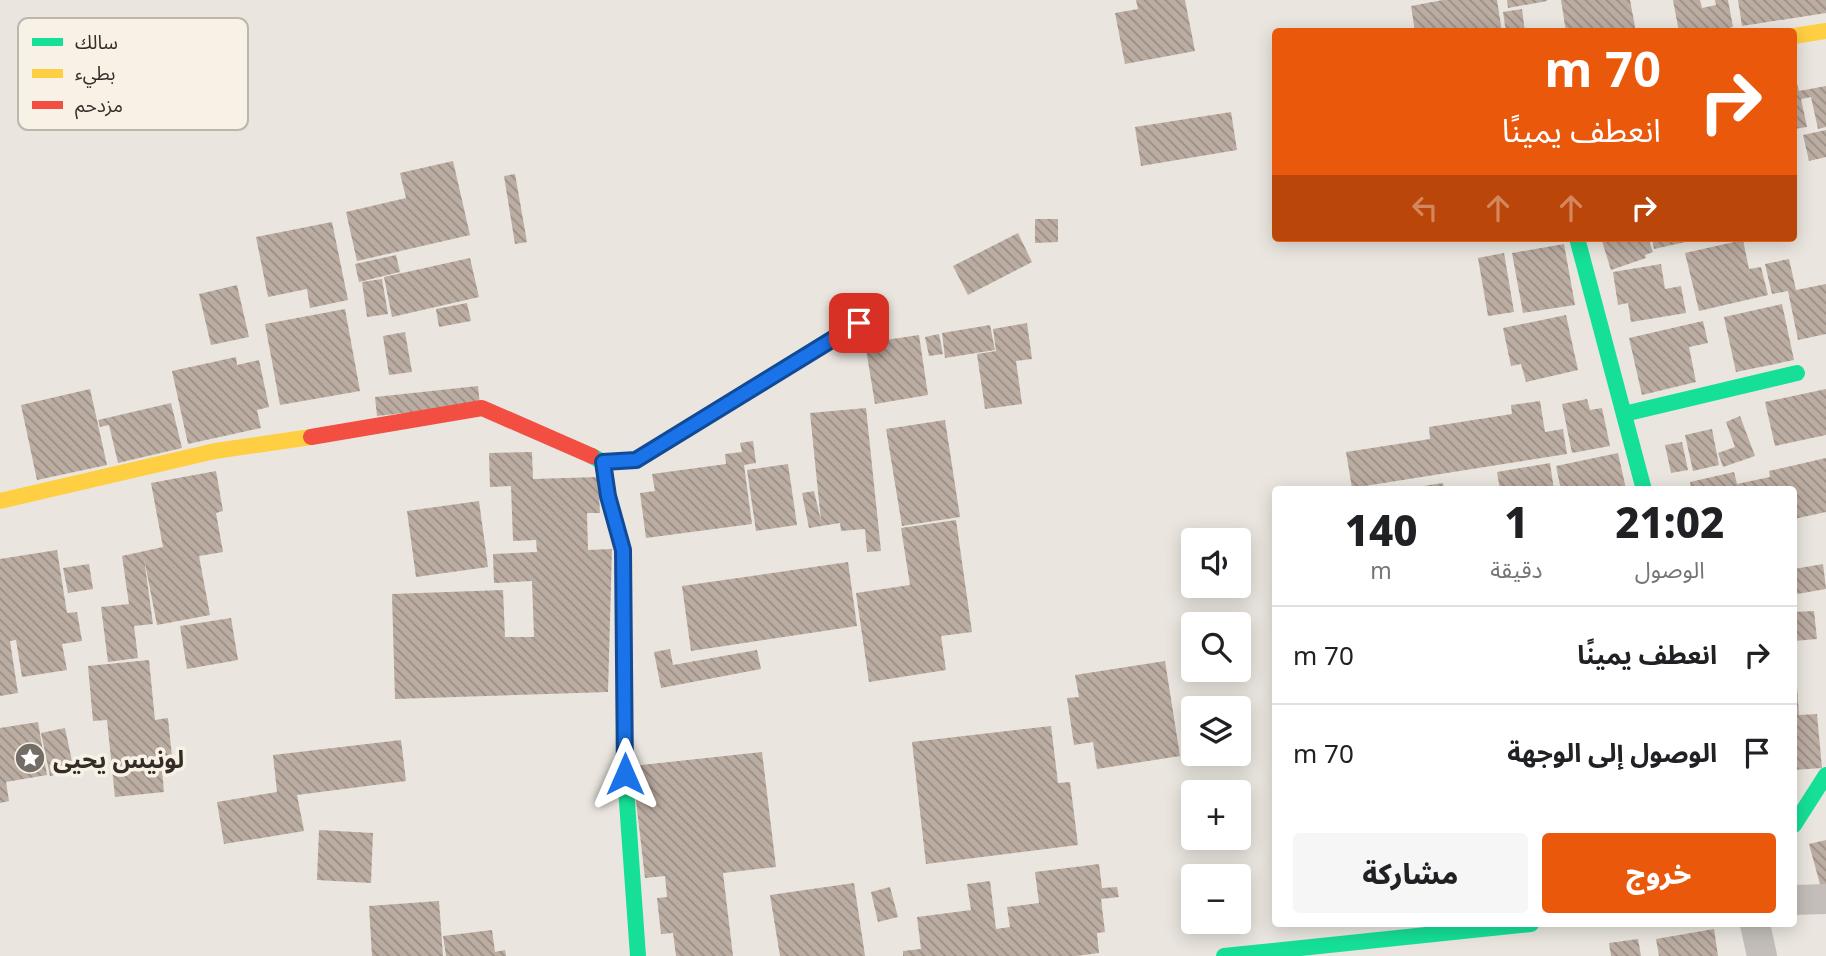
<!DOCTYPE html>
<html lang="ar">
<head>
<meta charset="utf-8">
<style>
  body { margin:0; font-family:"Noto Sans","Noto Sans Arabic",sans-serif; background:#f6f6f6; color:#202124; direction:rtl; height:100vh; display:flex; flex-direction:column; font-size:26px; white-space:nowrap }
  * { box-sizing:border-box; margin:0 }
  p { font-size:23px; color:#757577 }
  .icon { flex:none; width:38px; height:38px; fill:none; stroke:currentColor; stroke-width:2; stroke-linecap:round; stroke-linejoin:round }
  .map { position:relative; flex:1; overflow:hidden; direction:ltr }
  .drawer { position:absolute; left:1272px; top:486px; width:525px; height:441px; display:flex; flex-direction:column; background:#fff; border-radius:7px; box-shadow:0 4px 18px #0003; direction:rtl }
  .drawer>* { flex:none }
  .top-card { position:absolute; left:1272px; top:28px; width:525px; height:214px; border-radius:7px; box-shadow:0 4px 18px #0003; direction:rtl; background:#ea580c; color:#fff; overflow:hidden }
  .controls { position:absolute; left:1181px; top:528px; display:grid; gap:14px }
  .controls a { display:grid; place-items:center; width:70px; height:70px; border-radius:7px; background:#fff; box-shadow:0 4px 18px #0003; font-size:35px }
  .pin { position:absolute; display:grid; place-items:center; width:60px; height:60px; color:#fff; margin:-30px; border-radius:14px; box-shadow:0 4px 10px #0006 }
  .me { position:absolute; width:77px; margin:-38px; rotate:0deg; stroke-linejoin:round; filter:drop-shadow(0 0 5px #0008) }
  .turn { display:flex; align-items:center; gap:24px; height:147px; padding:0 21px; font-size:32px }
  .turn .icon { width:91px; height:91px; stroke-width:2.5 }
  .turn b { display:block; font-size:49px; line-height:60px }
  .lanes { display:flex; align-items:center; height:66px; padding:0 21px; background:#0003; justify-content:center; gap:35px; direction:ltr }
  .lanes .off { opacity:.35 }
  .eta { display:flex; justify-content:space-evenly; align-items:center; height:119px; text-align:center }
  .eta b { font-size:42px; font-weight:800; line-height:49px }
  .primary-button { display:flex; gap:14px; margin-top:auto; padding:14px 21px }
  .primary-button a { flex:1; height:80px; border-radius:7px; background:#ea580c; color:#fff; font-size:28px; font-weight:800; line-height:80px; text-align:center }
  .primary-button a+a { background:#f6f6f6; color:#202124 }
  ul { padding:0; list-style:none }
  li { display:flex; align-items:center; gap:21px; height:98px; padding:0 21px; border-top:2px solid #e0e0e0 }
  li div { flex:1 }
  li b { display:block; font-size:26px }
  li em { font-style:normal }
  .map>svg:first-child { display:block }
</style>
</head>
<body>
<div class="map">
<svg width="1826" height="956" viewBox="0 0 1826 956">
  <defs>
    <pattern id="building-back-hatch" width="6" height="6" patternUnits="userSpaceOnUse" patternTransform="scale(1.75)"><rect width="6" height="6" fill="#bcada2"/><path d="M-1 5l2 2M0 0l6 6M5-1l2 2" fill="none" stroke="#998d84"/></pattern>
  </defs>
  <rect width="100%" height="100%" fill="#eae6df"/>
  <g fill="url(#building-back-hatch)">
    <polygon points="1136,0 1185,0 1195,51 1125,64 1115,13 1138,9"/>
    <polygon points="1443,0 1497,0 1502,32 1415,32 1411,6"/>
    <polygon points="1507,0 1547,0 1547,1 1508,8"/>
    <polygon points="1561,0 1630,0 1636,32 1566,32"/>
    <polygon points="1673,0 1700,0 1702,8 1716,5 1715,0 1728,0 1733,27 1712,32 1679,32"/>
    <polygon points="1738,0 1826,0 1826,13 1742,26"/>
    <polygon points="1522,9 1525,32 1506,32 1503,12"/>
    <polygon points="1794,74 1799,91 1826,86 1826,127 1818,129 1811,97 1801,99 1807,127 1794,129"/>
    <polygon points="1231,112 1237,150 1141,166 1135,127"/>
    <polygon points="1826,130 1826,157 1809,161 1803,135"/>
    <polygon points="453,161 470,235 357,261 346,212 406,198 400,173"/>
    <polygon points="515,174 527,242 515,244 504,176"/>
    <polygon points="1035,219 1058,219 1058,242 1035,243"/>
    <polygon points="332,222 348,300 310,308 307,289 268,297 256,237"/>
    <polygon points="1018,233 1032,262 968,295 953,266"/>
    <polygon points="1601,238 1648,238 1653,252 1645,255 1646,258 1611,270"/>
    <polygon points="1652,238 1699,238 1699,239 1654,249"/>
    <polygon points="1743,240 1749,269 1761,267 1768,295 1699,311 1685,253"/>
    <polygon points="1564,244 1575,305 1523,313 1512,253"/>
    <polygon points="1504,253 1514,312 1488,316 1478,258"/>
    <polygon points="396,255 400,272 359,282 355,264"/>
    <polygon points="470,258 479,297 392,317 384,277"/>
    <polygon points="1789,259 1796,290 1826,284 1826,334 1798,340 1788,291 1772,294 1765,264"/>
    <polygon points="1661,264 1665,289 1681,286 1686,313 1631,322 1628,303 1618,305 1613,272"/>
    <polygon points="382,279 388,314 367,317 362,282"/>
    <polygon points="237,285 249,337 211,345 199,294"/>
    <polygon points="467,303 471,321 439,327 436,309"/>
    <polygon points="1782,304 1794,360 1736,372 1724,317"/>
    <polygon points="345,309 360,391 280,405 265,324"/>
    <polygon points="1566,315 1578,370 1526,382 1521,364 1511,366 1503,328"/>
    <polygon points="1703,321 1708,343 1689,347 1696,382 1642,395 1629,338"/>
    <polygon points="1027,323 1032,359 1016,361 1022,404 985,409 977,354 996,351 993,329"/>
    <polygon points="990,325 995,350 945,358 942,333"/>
    <polygon points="405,332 412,372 389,375 383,336"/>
    <polygon points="939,334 943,354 929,356 925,337"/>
    <polygon points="919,335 928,395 875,404 865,343"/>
    <polygon points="236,357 237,365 259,360 269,407 257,410 261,428 188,444 172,371"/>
    <polygon points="478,386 480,405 377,416 375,397"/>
    <polygon points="90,389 107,465 37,480 21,405"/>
    <polygon points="1826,389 1826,435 1775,446 1765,402"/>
    <polygon points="1587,399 1590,410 1602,408 1610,446 1572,453 1562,404"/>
    <polygon points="1540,401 1545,432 1563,429 1567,454 1352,488 1346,452 1430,439 1429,427 1512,414 1511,405"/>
    <polygon points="171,403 182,448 118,463 109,425 100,427 98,420"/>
    <polygon points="866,408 881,551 867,552 865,529 841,531 840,523 809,528 802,493 814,491 821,521 810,413"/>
    <polygon points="1740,416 1755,456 1723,467 1718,453 1735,447 1726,422"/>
    <polygon points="945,420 960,517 902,526 886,429"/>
    <polygon points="1712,429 1719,465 1693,471 1685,435"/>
    <polygon points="753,441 756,463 744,465 752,524 646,538 640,493 655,491 652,474 726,464 725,454 742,452 740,443"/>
    <polygon points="1682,442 1688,470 1671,473 1665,445"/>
    <polygon points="532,452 533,479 598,477 600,513 587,513 588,550 612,549 608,692 395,699 392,594 503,590 505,637 534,637 532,581 494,583 493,554 537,552 536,540 513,541 511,486 490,487 489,453"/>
    <polygon points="1618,453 1626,489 1561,490 1556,466"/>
    <polygon points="1826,458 1826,512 1794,519 1794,490 1691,490 1690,482 1734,472 1737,484 1770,477 1769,471"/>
    <polygon points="1550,463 1554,490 1500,490 1497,472"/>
    <polygon points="788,464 797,525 756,531 747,470"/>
    <polygon points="216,471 223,511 216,513 223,552 199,556 210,615 157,625 144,558 153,624 134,626 138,658 108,662 101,607 129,604 122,556 163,547 151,483"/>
    <polygon points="1443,483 1444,490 1410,490 1410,488"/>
    <polygon points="479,501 488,567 416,577 407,511"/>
    <polygon points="956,520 972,632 941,636 946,670 869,682 856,593 910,585 901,528"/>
    <polygon points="57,550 67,613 77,612 82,641 62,644 67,670 22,677 16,640 10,641 18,693 0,696 0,559"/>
    <polygon points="848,562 857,626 691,651 682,586"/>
    <polygon points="89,564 93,589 68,593 63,568"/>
    <polygon points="1823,564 1826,589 1797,594 1794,569"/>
    <polygon points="1814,611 1817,639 1794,641 1794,612"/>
    <polygon points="231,618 238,660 187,669 180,626"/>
    <polygon points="670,649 673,665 757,650 761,669 661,688 654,652"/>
    <polygon points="149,660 155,720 168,718 172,757 161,758 164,792 115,797 107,720 93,721 88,666"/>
    <polygon points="1165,661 1180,756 1097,769 1093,742 1074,745 1067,698 1079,697 1075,675"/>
    <polygon points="1794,671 1796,671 1799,715 1817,714 1822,768 1794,770"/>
    <polygon points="38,722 47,775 6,782 9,801 0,803 0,728"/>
    <polygon points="1051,726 1058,783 1070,782 1078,845 926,864 912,742"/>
    <polygon points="65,728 74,771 50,776 41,733"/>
    <polygon points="401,740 406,781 297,795 304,831 224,844 217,802 277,792 273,755"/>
    <polygon points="762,752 776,867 723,873 733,956 676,956 673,933 661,934 657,898 667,897 665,876 645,878 632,766"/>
    <polygon points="319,830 373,833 371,883 317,880"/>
    <polygon points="1826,840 1826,886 1821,888 1809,844"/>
    <polygon points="1099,864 1102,888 1117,887 1119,897 1101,899 1105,932 1097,933 1099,953 1076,956 903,956 903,951 921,949 917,917 971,910 967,884 990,881 996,929 1010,927 1007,907 1039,903 1035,872"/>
    <polygon points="854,883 865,956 780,956 770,895"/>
    <polygon points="890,887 898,917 878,922 871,892"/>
    <polygon points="439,901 443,956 372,956 369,906"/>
    <polygon points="1714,929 1718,956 1659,956 1656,939"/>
    <polygon points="492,930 495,952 505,950 506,956 446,956 443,936"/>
    <polygon points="1638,939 1641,956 1611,956 1609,943"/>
  </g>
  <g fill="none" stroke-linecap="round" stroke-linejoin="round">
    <g stroke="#c3beb9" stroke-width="30">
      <polyline points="1794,900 1826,899"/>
      <polyline points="1755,924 1762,956"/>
    </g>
    <g stroke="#16e098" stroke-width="16">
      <polyline points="1577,238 1644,490"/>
      <polyline points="1624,414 1797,373"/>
      <polyline points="592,456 603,462 636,460 859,322"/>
      <polyline points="603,462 608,496 623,550 625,774 638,956"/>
      <polyline points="1794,825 1826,775"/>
      <polyline points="1224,956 1531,924"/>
    </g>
    <g stroke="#ffcf43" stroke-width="16">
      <polyline points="1794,36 1826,31"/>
      <polyline points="0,501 215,451 311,437"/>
    </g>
    <polyline stroke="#f24e42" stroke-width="16" points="311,437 482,408 592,456"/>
  </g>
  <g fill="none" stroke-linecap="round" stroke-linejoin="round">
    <g stroke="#114b97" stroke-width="18">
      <polyline id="route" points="625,774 623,550 608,496 603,462 636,460 859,323"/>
    </g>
    <use href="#route" stroke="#1a73e8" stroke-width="12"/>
  </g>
  <defs>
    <g id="sight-disc" transform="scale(1.575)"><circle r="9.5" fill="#736d67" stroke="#f7f1e6"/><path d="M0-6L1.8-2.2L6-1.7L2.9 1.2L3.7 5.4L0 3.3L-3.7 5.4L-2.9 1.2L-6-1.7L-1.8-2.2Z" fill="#fff"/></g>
  </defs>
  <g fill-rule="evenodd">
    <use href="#sight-disc" x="30" y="758"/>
  </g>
  <g text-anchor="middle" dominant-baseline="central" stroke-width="7" stroke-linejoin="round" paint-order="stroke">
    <g font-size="24" font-weight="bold" fill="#332c27" stroke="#f7f1e6" text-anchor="start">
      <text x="53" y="758">لونيس يحيى</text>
    </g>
  </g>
  <rect x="18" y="18" width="230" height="112" rx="10" fill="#f7f1e6" stroke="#bcb6ad" stroke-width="2"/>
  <rect x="32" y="38" width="31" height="8" fill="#16e098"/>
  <rect x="32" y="69" width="31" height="9" fill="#ffcf43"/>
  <rect x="32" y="101" width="31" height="8" fill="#f24e42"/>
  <g font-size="19" fill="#332c27">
    <text x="75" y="49">سالك</text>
    <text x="75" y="80">بطيء</text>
    <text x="75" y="112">مزدحم</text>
  </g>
</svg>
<div class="controls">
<a><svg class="icon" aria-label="sound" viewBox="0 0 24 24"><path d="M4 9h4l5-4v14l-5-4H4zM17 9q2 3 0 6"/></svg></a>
<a><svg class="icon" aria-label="search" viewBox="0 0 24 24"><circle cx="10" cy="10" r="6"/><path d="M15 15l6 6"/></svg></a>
<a><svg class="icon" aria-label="layers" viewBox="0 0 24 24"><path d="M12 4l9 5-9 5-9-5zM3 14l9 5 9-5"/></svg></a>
<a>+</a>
<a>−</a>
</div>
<div class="pin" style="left:859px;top:323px;background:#d93025"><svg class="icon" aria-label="arrive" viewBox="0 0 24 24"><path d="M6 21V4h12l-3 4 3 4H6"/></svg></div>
<svg class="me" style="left:625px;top:774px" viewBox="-20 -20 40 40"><path d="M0-17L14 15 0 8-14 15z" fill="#1a73e8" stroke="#fff" stroke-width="4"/></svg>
<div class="top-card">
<div class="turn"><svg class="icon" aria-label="right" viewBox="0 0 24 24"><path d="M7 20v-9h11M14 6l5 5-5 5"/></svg><div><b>70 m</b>انعطف يمينًا</div></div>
<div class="lanes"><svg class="icon off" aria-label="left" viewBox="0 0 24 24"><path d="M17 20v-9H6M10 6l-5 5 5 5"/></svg><svg class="icon off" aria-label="ahead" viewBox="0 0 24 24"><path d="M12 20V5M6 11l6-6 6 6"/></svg><svg class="icon off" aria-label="ahead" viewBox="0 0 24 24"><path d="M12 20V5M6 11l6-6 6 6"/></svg><svg class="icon" aria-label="right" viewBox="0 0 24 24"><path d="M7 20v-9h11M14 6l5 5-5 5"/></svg></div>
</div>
<section class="drawer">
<div class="eta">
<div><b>21:02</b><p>الوصول</p></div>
<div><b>1</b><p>دقيقة</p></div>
<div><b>140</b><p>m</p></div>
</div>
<ul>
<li><svg class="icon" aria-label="right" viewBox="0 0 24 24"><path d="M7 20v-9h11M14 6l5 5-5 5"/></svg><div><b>انعطف يمينًا</b></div><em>70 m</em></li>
<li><svg class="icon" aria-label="arrive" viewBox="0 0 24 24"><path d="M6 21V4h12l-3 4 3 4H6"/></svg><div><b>الوصول إلى الوجهة</b></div><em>70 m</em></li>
</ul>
<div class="primary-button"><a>خروج</a><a>مشاركة</a></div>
</section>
</div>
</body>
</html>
